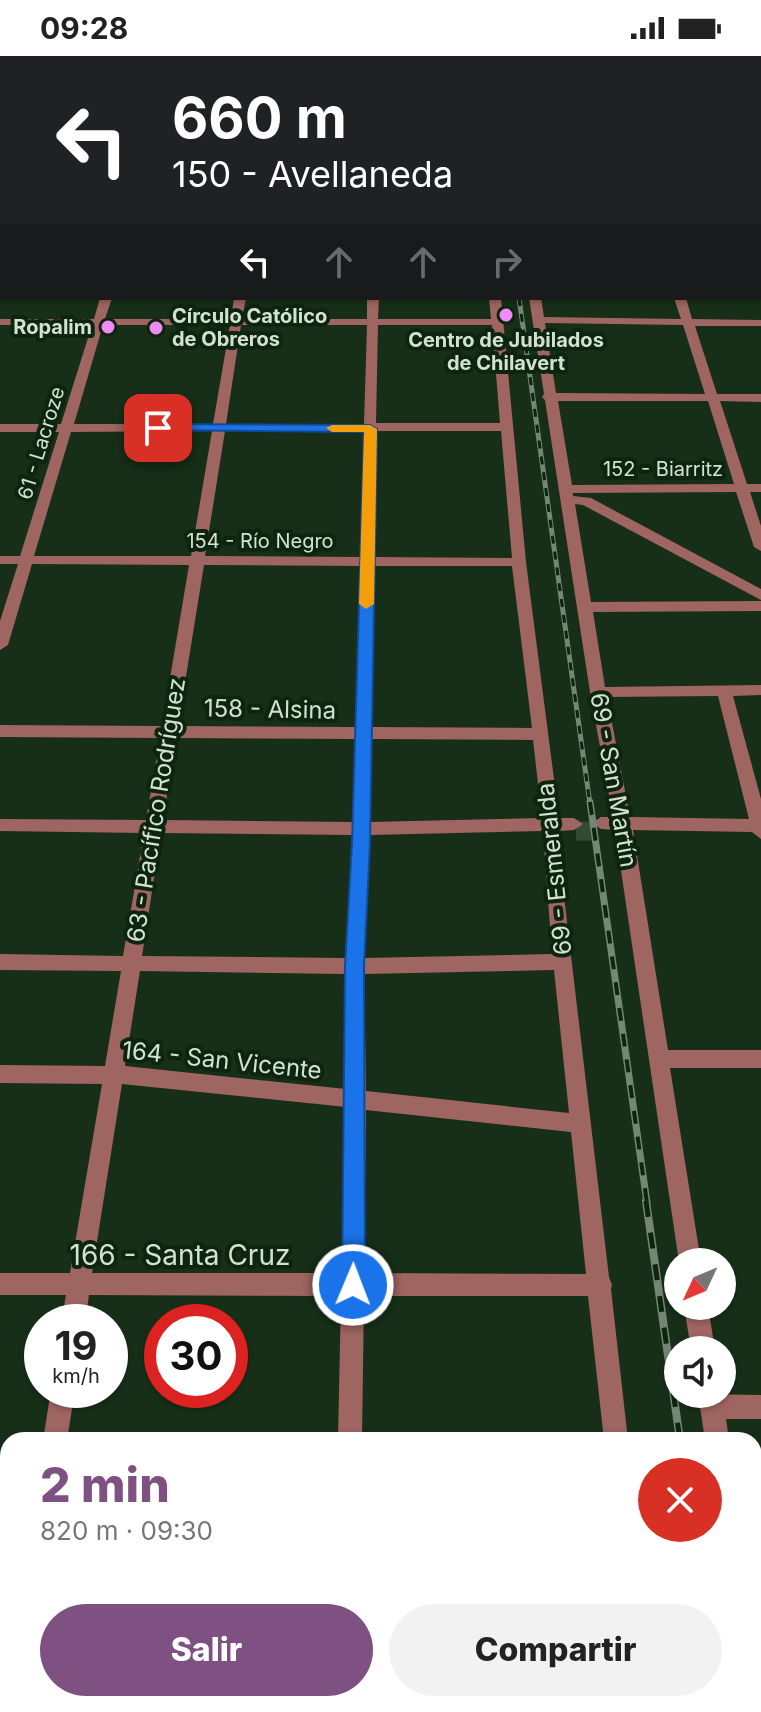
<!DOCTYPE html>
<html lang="es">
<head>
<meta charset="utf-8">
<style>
  body { margin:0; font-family:Inter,sans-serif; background:#f2f2f2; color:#222; height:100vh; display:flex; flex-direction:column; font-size:30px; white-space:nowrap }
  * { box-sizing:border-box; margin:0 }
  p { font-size:26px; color:#767676 }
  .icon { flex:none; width:44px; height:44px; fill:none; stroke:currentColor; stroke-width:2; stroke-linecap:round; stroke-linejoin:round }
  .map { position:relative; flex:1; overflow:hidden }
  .sheet { position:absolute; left:0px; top:1376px; width:762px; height:280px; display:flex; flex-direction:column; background:#fff; border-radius:24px 24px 0 0; box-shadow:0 2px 6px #0004 }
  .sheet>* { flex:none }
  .banner { position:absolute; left:0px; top:0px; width:762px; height:244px; box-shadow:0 2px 6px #0004; background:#202124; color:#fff; overflow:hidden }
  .needle { width:52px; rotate:226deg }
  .tools { position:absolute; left:664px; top:1192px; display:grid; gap:16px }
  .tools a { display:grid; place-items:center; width:72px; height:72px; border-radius:50%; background:#fff; box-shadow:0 2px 6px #0004; font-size:40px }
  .speed { position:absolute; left:24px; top:1248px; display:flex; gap:16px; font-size:40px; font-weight:700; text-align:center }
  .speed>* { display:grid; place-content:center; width:104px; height:104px; border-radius:50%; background:#fff; box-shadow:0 2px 6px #0004; line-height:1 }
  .speed small { font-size:20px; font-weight:400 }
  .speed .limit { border:12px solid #d22; background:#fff; color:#111 }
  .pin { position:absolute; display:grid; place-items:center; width:68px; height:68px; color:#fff; margin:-34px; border-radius:16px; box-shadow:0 4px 12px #0006 }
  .me { position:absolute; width:88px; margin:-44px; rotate:1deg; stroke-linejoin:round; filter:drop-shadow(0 0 6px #0008) }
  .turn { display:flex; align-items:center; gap:28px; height:168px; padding:0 40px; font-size:36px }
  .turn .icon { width:104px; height:104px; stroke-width:2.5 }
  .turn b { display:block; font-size:56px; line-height:68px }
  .lanes { display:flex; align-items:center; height:76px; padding:0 40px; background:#0003; justify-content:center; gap:40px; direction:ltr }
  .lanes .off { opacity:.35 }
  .round { display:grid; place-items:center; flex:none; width:84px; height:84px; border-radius:42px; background:#f2f2f2 }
  .summary { display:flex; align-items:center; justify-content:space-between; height:136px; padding:0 40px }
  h1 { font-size:48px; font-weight:800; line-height:60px; color:#7e5182 }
  .cta { display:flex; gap:16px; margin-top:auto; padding:16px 40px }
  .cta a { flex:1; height:92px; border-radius:48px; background:#7e5182; color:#fff; font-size:32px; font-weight:800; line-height:92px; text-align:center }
  .cta a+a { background:#f2f2f2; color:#222 }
  .status { display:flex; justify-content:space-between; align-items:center; height:56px; padding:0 40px; background:#fff; direction:ltr }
  .status svg { height:22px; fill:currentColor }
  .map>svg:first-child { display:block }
</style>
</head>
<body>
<div class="status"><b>09:28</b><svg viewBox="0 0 49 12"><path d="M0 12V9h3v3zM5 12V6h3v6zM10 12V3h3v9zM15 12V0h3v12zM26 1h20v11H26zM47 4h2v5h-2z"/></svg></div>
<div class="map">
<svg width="761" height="1656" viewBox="0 0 761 1656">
  <rect width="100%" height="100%" fill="#172f18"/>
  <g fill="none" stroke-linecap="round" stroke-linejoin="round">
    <polyline stroke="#334a34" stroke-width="19" stroke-dasharray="19 10" stroke-linecap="butt" points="576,775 603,775"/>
    <g fill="#9f6561" fill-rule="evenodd">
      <rect x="372" y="0" width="8" height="2"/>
      <rect x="461" y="0" width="8" height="2"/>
      <rect x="491" y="0" width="8" height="2"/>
      <polygon points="601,0 609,0 610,2 602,2"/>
      <polygon points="712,0 720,0 721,2 713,2"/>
      <rect x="760" y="15" width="1" height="6"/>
      <rect x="0" y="42" width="2" height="6"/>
      <rect x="760" y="54" width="1" height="6"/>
      <rect x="760" y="88" width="1" height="8"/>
      <rect x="0" y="104" width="2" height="6"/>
      <rect x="760" y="145" width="1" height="6"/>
      <polygon points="0,177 2,177 0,187"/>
      <rect x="760" y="199" width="1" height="6"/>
      <path d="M100 242H112L105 263H231L234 242H246L242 263H367V242H379L378 263H491L489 242H501L526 506 559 762H574L583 768 574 774 560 775 563 832 609 1221 612 1229 611 1233 628 1384H604L588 1240H364L362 1384H338L341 1240 89 1239 85 1266H61L66 1239H0V1217H70L102 1028 0 1027V1009L105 1010 121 915 0 914V898L123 900 144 777 0 775V763L146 764 160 682 0 681V669L162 670 189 509 32 508 8 589 0 594V565L18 508H0V500H20L59 376H0V368H61L92 269H0V263H94ZM103 269H230L213 368H74ZM241 269H367L364 368H226ZM378 269H492L500 367H376ZM212 375 191 500H34L71 376ZM225 375H364L360 501 205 500ZM376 375H501L512 502 374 501ZM204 509 360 510 355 671 178 670ZM374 510H512L532 672 372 671ZM176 682 355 683 353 766 163 764ZM371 683 533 684 542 762 370 766ZM543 775 552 898 364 902 370 779ZM161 777 352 779 345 902 142 900ZM554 914 569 1057 366 1035 364 918ZM140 915 345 918 346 1033 125 1010ZM122 1028 346 1051 342 1217H92ZM366 1054 571 1076 586 1218 364 1217Z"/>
      <path d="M529 242H541L544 261 681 263 674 242H686L692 263 761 264V270H695L717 338H761V346L720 345 747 428H761V436H750L761 470V495L754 491 736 436 573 437V440L591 442 761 533V544L583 449 575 448 591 546 761 545V555L593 556 605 631 761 629V639L733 640 761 743V783L752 776 633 774 668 994H761V1012H670L701 1206H679L615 774 601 773 592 767 601 761H613L590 636 545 344 542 341 544 338ZM545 267 683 269 705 338 556 337ZM558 345H708L734 428 572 429ZM718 640 749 763 630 761 607 641Z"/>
      <polygon points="684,1250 708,1250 715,1294 691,1294"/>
      <polygon points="51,1334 75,1334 67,1384 43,1384"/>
      <polygon points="698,1338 761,1339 761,1363 726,1363 729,1384 705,1384"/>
      <polygon points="0,1525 8,1526 8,1552 0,1551"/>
      <rect x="754" y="1571" width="7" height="28"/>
      <polygon points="754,1612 761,1615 761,1656 745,1656 744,1648 754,1648"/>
      <polygon points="8,1636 8,1648 27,1648 26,1656 0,1656 3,1638"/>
      <polygon points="329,1648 357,1648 356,1656 328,1656"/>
      <rect x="614" y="1648" width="28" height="8"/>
    </g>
    <g stroke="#748774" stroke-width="5">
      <polyline id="rail-far2" points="519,242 590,748"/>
    </g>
    <g stroke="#748774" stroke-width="7">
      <polyline id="rail-far1" points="590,746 647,1147"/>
    </g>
    <g stroke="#748774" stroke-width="8">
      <g id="rail">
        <polyline points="646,1145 680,1384"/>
        <polyline points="704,1648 705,1656"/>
        <polyline points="717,1648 718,1656"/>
      </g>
    </g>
    <use href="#rail-far2" stroke="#0d250e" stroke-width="3" stroke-dasharray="8" stroke-linecap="butt"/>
    <use href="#rail-far1" stroke="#0d250e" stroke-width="4" stroke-dasharray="13" stroke-linecap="butt"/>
    <use href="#rail" stroke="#0d250e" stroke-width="5" stroke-dasharray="16" stroke-linecap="butt"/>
  </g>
  <polygon fill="#1a73e8" stroke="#114b97" stroke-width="2" points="158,368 370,369 377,373 370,787 364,910 365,1229 362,1237 353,1240 345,1237 342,1229 345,910 352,787 364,376 153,374 153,369"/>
  <polygon fill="#f59e0b" points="370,369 377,373 374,548 366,553 359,548 364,376 332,376 326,372 332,369"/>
  <g fill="#ef8bf7" stroke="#0d250e" stroke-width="3">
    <circle cx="506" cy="259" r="8"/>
    <circle cx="108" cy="271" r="8"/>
    <circle cx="156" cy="272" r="8"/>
  </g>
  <g text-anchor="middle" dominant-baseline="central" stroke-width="8" stroke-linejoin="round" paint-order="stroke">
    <g font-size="20" font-weight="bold" fill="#d2e1d1" stroke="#0d250e" text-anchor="start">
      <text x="172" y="260">Círculo Católico<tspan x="172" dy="23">de Obreros</tspan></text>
      <text x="92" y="271" text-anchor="end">Ropalim</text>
      <text x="506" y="284" text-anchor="middle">Centro de Jubilados<tspan x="506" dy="23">de Chilavert</tspan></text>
    </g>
    <g font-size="20" fill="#d2e1d1" stroke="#0d250e">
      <text transform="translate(41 387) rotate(-73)">61 - Lacroze</text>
      <text x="663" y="413">152 - Biarritz</text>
      <text x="260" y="485">154 - Río Negro</text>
    </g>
    <g font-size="24" fill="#d2e1d1" stroke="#0d250e">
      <text transform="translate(270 653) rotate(1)">158 - Alsina</text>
      <text transform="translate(614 724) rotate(80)">69 - San Martín</text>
      <text transform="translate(156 754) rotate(-81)">63 - Pacífico Rodríguez</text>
      <text transform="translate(554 813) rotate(-96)">69 - Esmeralda</text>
      <text transform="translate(222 1004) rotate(6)">164 - San Vicente</text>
    </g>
    <g font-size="28" fill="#d2e1d1" stroke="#0d250e">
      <text x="180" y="1199">166 - Santa Cruz</text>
    </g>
  </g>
</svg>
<div class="tools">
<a><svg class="needle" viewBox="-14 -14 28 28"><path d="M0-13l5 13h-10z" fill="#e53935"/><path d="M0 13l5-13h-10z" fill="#767676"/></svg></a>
<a><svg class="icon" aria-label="sound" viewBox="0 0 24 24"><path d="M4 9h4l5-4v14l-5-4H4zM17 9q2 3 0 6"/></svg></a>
</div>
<div class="speed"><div>19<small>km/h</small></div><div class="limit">30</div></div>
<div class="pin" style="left:158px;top:372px;background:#d93025"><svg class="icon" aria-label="arrive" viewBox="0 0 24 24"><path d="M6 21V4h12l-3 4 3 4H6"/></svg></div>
<svg class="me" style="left:353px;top:1229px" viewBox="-20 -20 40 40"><circle r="17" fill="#1a73e8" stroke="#fff" stroke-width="3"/><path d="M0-11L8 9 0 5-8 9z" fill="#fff"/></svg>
<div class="banner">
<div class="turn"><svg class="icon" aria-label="left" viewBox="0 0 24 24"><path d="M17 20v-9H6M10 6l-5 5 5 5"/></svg><div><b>660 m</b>150 - Avellaneda</div></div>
<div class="lanes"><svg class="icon" aria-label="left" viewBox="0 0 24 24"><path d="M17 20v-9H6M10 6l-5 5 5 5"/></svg><svg class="icon off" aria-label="ahead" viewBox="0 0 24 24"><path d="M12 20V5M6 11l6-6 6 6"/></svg><svg class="icon off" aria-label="ahead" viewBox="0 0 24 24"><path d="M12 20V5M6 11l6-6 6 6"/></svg><svg class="icon off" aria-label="right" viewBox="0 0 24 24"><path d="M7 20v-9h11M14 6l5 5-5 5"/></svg></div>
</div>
<section class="sheet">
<div class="summary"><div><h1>2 min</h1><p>820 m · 09:30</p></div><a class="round" style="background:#d93025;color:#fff"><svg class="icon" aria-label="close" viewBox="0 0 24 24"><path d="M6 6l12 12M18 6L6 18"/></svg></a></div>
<div class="cta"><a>Salir</a><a>Compartir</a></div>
</section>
</div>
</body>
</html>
